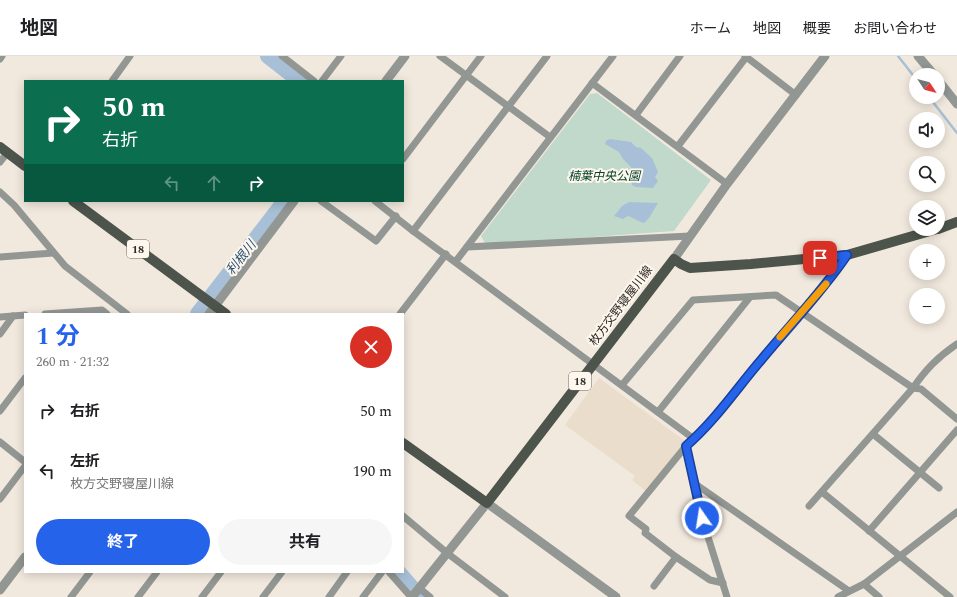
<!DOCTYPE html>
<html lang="ja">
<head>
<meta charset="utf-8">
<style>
  body { margin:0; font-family:Spectral,"Noto Sans JP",serif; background:#f6f6f6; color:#202124; height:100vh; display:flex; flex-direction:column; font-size:15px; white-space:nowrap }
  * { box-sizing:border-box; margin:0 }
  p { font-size:13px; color:#757577 }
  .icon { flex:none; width:22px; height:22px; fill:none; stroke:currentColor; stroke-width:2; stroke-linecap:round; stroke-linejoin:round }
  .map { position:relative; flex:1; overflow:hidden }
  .drawer { position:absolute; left:24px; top:257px; width:380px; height:260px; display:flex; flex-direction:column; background:#fff; border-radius:0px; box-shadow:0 2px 10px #0003 }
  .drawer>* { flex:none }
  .guide { position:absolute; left:24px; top:24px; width:380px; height:122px; border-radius:0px; box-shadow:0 2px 10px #0003; background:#0b6e4f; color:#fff; overflow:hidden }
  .needle { width:26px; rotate:126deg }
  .controls { position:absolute; left:909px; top:12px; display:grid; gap:8px }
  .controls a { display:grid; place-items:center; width:36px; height:36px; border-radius:50%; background:#fff; box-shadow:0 2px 10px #0003; font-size:20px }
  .pin { position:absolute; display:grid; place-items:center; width:34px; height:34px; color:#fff; margin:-17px; border-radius:8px; box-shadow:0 2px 6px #0006 }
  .me { position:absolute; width:44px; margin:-22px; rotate:347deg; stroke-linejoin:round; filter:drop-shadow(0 0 3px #0008) }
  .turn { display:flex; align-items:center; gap:14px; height:84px; padding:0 12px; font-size:18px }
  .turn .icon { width:52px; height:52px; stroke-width:2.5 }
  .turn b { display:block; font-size:28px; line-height:34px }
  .lanes { display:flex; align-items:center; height:38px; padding:0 12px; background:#0003; justify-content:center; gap:20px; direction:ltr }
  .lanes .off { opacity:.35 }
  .round { display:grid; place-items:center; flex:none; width:42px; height:42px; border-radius:21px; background:#f6f6f6 }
  .summary { display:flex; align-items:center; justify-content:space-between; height:68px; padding:0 12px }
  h1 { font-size:24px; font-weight:700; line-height:30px; color:#2563eb }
  .action { display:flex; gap:8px; margin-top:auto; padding:8px 12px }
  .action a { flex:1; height:46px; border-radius:24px; background:#2563eb; color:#fff; font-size:16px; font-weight:700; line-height:46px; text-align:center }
  .action a+a { background:#f6f6f6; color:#202124 }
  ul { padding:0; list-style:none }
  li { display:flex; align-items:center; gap:12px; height:60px; padding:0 12px }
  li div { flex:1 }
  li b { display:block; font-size:15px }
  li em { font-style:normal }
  header { display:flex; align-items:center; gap:24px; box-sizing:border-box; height:56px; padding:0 20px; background:#fff; border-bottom:1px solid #e0e0e0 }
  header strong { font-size:19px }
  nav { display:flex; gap:22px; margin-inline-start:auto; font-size:14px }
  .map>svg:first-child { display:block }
</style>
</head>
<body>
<header>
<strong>地図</strong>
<nav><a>ホーム</a><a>地図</a><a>概要</a><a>お問い合わせ</a></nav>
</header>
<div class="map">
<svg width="957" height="541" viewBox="0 0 957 541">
  <rect width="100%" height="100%" fill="#f2e9de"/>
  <polygon fill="#ebddcc" points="599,322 685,385 647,436 632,424 635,420 565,369"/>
  <polygon fill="#c1d9cb" points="597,37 711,124 674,175 486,189 481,180 590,38"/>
  <g fill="#a8c0d7">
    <polygon points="610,83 631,86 636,91 641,92 652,102 658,116 655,121 658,125 653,132 636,131 632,129 631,111 623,103 619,96 605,88 606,85"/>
    <path d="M629 146 658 147 649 162 644 167C637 165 634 162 628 160L623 163 614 160 622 150Z"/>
  </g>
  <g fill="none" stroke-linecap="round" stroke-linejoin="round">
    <g stroke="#a8c0d7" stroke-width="2.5">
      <polyline points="898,0 916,23"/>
      <polyline points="929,41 957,77"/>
    </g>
    <g stroke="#a8c0d7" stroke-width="16">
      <polyline points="268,0 300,25"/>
      <polyline points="198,258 285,145"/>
      <polyline points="398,516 420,541"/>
    </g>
    <g stroke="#939793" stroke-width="7">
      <polyline points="282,0 314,25"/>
      <polyline points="440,0 550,81"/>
      <polyline points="745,0 796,39"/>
      <polyline points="0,3 2,0"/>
      <polyline points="112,25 130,0"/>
      <polyline points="322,25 341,0"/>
      <polyline points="592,27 727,128"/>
      <polyline points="636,59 680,0"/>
      <polyline points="678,90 747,0"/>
      <polyline points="403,103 481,0"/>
      <polyline points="0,106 7,97"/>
      <polyline points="0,136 14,149 65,210 127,258"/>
      <polyline points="321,145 376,185 396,160"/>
      <polyline points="375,145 413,175 694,383"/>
      <polyline points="413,175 547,0"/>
      <polyline points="467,191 690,180"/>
      <polyline points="0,201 53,197"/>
      <polyline points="456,205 613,0"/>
      <polyline points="45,258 102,254 107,258"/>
      <polyline points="400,258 446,198"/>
      <polyline points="0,261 25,259"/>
      <polyline points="0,278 13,260"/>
      <polyline points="622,329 693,244 776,239 913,332 921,333 957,363"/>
      <polyline points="0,355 25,322"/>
      <polyline points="658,356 750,241"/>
      <polyline points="873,378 939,432"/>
      <polyline points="0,386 25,406"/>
      <polyline points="686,390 629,460 646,473 645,477 676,501 710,524 723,527"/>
      <polyline points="694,427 849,535"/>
      <polyline points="822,436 950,541"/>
      <polyline points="0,443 25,410"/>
      <path d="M809 450 913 332C926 313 938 301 957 288"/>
      <polyline points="403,460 447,497 505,541"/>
      <polyline points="869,475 957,374"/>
      <polyline points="389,516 411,541"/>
      <polyline points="864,528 879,541"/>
      <polyline points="654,530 676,501"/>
      <polyline points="419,532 430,541"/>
      <polyline points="71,541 90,516"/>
      <polyline points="138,541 157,516"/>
      <polyline points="202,541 221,516"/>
      <polyline points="263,541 282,516"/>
      <polyline points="329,541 347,516"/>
      <polyline points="363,541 382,516"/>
      <path d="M727 541 702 462 686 390C715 365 737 332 762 303 791 268 822 236 847 199"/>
      <polyline points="838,541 864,528 957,456"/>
    </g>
    <g stroke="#939793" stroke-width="9">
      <polyline points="918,0 934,19"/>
      <polyline points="938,24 957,48"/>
      <polyline points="386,25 405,0"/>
      <polyline points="674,203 727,128 825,0"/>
      <polyline points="209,258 294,145"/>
      <polyline points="0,534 25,501"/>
      <polyline points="412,541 487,447 616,541"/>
    </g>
    <g stroke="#4c544c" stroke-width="10">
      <polyline points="0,91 25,110"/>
      <polyline points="73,145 226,258"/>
      <polyline points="938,173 957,166"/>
      <polyline points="403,387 487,447 674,203 681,208 690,212 751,208 847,199 937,173"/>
    </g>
  </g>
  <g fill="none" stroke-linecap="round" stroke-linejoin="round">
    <g stroke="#184099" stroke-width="10">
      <path id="route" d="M702 462 686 390C715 365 737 332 762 303 791 268 822 236 847 199L820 202"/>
    </g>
    <use href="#route" stroke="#2563eb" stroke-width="7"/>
    <polyline stroke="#f59e0b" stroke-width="7" points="780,281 826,228"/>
  </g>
  <g text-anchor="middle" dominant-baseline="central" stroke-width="4" stroke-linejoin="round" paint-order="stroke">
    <g fill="#fef7ee" stroke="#6c6862" stroke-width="1">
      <rect x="127" y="184" width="22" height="18" rx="3"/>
      <rect x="569" y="316" width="22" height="18" rx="3"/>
    </g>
    <g font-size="11" font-weight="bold" fill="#2e2a26">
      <text x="138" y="193">18</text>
      <text x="580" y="325">18</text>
    </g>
    <g font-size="12" font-style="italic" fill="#04422b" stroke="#fef7ee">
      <text x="604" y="120">楠葉中央公園</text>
    </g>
    <g font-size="12" fill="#2e2a26" stroke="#fef7ee">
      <text transform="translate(621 250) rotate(-53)">枚方交野寝屋川線</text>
    </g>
    <g font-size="13" font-style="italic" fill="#294f71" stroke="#fef7ee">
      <text transform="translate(241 202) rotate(-52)">利根川</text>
    </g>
  </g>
</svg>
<div class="controls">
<a><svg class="needle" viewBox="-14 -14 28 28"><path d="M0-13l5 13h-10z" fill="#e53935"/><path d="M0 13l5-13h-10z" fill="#757577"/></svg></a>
<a><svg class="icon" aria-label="sound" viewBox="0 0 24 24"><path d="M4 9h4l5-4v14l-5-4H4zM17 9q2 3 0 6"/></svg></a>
<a><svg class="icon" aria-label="search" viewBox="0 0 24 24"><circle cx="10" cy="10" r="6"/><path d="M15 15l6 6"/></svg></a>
<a><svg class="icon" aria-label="layers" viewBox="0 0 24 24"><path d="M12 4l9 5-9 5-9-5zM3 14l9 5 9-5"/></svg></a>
<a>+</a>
<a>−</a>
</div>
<div class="pin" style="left:820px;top:202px;background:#d93025"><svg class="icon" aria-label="arrive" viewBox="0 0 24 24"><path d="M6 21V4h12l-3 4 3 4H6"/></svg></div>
<svg class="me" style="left:702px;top:462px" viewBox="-20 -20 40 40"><circle r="17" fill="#2563eb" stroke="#fff" stroke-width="3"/><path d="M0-11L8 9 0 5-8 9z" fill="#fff"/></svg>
<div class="guide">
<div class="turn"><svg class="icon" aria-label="right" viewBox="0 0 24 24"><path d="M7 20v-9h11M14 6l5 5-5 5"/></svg><div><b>50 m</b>右折</div></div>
<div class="lanes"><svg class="icon off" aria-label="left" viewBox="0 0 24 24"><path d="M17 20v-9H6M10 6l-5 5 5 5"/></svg><svg class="icon off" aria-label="ahead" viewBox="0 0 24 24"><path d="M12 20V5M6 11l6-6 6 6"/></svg><svg class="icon" aria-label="right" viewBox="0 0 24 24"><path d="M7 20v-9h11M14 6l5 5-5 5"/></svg></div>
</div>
<section class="drawer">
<div class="summary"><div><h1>1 分</h1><p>260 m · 21:32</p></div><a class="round" style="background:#d93025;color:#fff"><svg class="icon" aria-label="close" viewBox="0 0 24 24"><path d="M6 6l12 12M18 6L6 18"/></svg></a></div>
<ul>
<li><svg class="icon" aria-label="right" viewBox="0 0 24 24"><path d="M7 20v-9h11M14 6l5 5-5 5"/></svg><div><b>右折</b></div><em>50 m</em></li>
<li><svg class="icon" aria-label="left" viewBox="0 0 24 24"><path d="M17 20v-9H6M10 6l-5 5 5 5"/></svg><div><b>左折</b><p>枚方交野寝屋川線</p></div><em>190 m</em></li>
</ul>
<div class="action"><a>終了</a><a>共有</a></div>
</section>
</div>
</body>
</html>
